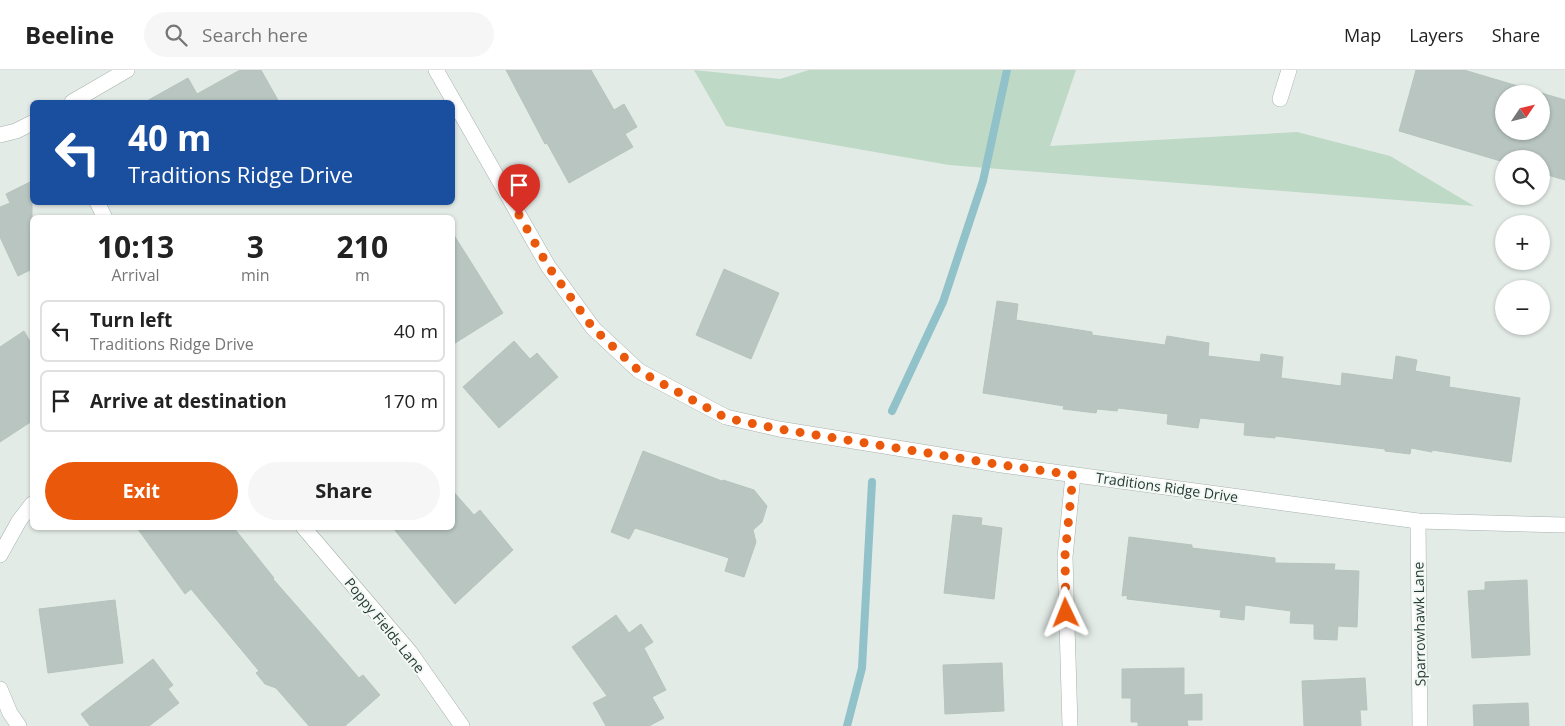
<!DOCTYPE html>
<html lang="en">
<head>
<meta charset="utf-8">
<style>
  body { margin:0; font-family:"Open Sans",sans-serif; background:#f6f6f6; color:#222; height:100vh; display:flex; flex-direction:column; font-size:19px; white-space:nowrap }
  * { box-sizing:border-box; margin:0 }
  p { font-size:16px; color:#767676 }
  .icon { flex:none; width:28px; height:28px; fill:none; stroke:currentColor; stroke-width:2; stroke-linecap:round; stroke-linejoin:round }
  .map { position:relative; flex:1; overflow:hidden }
  .details { position:absolute; left:30px; top:145px; width:425px; height:315px; display:flex; flex-direction:column; background:#fff; border-radius:8px; box-shadow:0 1px 4px #0004 }
  .details>* { flex:none }
  .hud { position:absolute; left:30px; top:30px; width:425px; height:105px; border-radius:8px; box-shadow:0 1px 4px #0004; background:#1a4fa0; color:#fff; overflow:hidden }
  .needle { width:32px; rotate:55deg }
  .buttons { position:absolute; left:1495px; top:15px; display:grid; gap:10px }
  .buttons a { display:grid; place-items:center; width:55px; height:55px; border-radius:50%; background:#fff; box-shadow:0 1px 4px #0004; font-size:25px }
  .pin { position:absolute; display:grid; place-items:center; width:42px; height:42px; color:#fff; margin:-51px -21px; border-radius:50% 50% 50% 0; rotate:-45deg; box-shadow:0 0 5px #0007 }
  .pin .icon { rotate:45deg }
  .me { position:absolute; width:55px; margin:-28px; rotate:358deg; stroke-linejoin:round; filter:drop-shadow(0 0 4px #0008) }
  .turn { display:flex; align-items:center; gap:18px; height:105px; padding:0 15px; font-size:22px }
  .turn .icon { width:65px; height:65px; stroke-width:2.5 }
  .turn b { display:block; font-size:35px; line-height:42px }
  .eta { display:flex; justify-content:space-evenly; align-items:center; height:85px; text-align:center }
  .eta b { font-size:30px; font-weight:700; line-height:35px }
  .action { display:flex; gap:10px; margin-top:auto; padding:10px 15px }
  .action a { flex:1; height:58px; border-radius:30px; background:#ea580c; color:#fff; font-size:20px; font-weight:700; line-height:58px; text-align:center }
  .action a+a { background:#f6f6f6; color:#222 }
  ul { padding:0; list-style:none }
  li { display:flex; align-items:center; gap:15px; height:62px; margin:0 10px 8px; padding:0 5px; border:2px solid #e0e0e0; border-radius:8px }
  li div { flex:1 }
  li b { display:block; font-size:19px }
  li em { font-style:normal }
  header { display:flex; align-items:center; gap:30px; box-sizing:border-box; height:70px; padding:0 25px; background:#fff; border-bottom:1px solid #e0e0e0 }
  header strong { font-size:24px }
  nav { display:flex; gap:28px; margin-inline-start:auto; font-size:18px }
  .search { width:350px; height:45px; background:#f6f6f6; display:flex; align-items:center; gap:12px; box-sizing:border-box; padding:0 18px; border-radius:28px; color:#767676; font-size:19px }
  .map>svg:first-child { display:block }
</style>
</head>
<body>
<header>
<strong>Beeline</strong>
<div class="search"><svg class="icon" aria-label="search" viewBox="0 0 24 24"><circle cx="10" cy="10" r="6"/><path d="M15 15l6 6"/></svg>Search here</div>
<nav><a>Map</a><a>Layers</a><a>Share</a></nav>
</header>
<div class="map">
<svg width="1565" height="656" viewBox="0 0 1565 656">
  <rect width="100%" height="100%" fill="#e3ebe7"/>
  <polygon fill="#bed9c5" points="694,0 780,9 809,0 1076,0 1050,76 1297,62 1390,86 1474,136 949,95 726,56"/>
  <g fill="none" stroke-linecap="round" stroke-linejoin="round">
    <g stroke="#91c1c9" stroke-width="8">
      <polyline points="892,341 943,232 983,111 1007,0"/>
      <polyline points="847,656 862,598 872,412"/>
    </g>
  </g>
  <g fill="#b8c5c0" stroke="#b6c4be" fill-rule="evenodd">
    <polygon points="240,0 261,0 279,32 145,32 188,8 197,24"/>
    <polygon points="506,0 591,0 614,40 624,34 637,57 625,64 633,77 569,113 547,73 545,74"/>
    <path d="M1416 0H1464L1565 30V110L1541 103V89H1504V92L1399 61ZM1504 24H1541V61H1504Z"/>
    <polygon points="32,111 32,199 18,206 0,167 0,137 10,133 6,124"/>
    <polygon points="452,162 503,243 452,275"/>
    <polygon points="724,199 779,223 751,289 696,265"/>
    <polygon points="997,231 1018,234 1016,250 1092,262 1092,265 1165,275 1167,266 1209,273 1208,286 1260,292 1261,284 1283,287 1281,308 1341,316 1342,303 1393,310 1396,286 1417,290 1415,301 1450,307 1449,317 1520,328 1511,392 1432,380 1432,382 1411,378 1410,384 1385,381 1385,379 1275,366 1275,368 1244,365 1245,353 1200,348 1198,358 1167,354 1168,344 1118,338 1117,341 1097,339 1096,343 1063,339 1064,336 983,323"/>
    <polygon points="24,261 32,275 32,351 0,372 0,277"/>
    <polygon points="514,271 530,289 537,283 558,307 499,358 463,317"/>
    <polygon points="643,381 722,411 723,410 754,420 767,436 762,452 753,460 756,472 744,507 725,501 729,488 635,458 629,469 611,462"/>
    <polygon points="452,420 474,445 480,440 513,480 455,534 393,458 452,458"/>
    <polygon points="953,445 982,448 981,455 1002,458 994,529 944,523"/>
    <polygon points="137,458 234,458 274,508 273,509 316,558 359,608 363,605 380,625 345,656 309,656 276,618 265,614 256,603 259,601 191,519 185,524"/>
    <polygon points="1129,467 1192,475 1192,478 1275,488 1275,493 1335,494 1334,500 1359,501 1357,557 1338,556 1337,570 1314,569 1314,554 1290,553 1291,541 1245,535 1244,550 1220,547 1221,540 1127,529 1127,525 1122,526"/>
    <polygon points="1527,510 1530,585 1472,588 1468,521 1485,520 1485,512"/>
    <polygon points="115,530 123,593 48,603 39,539"/>
    <polygon points="616,545 629,563 641,554 653,572 644,578 666,620 652,627 664,648 649,656 606,656 593,633 607,626 572,577"/>
    <polygon points="153,589 173,615 168,619 179,633 149,656 90,656 81,644"/>
    <polygon points="1002,593 1004,641 945,644 943,595"/>
    <polygon points="1184,598 1184,625 1202,624 1202,650 1187,650 1188,656 1138,656 1138,652 1131,652 1131,628 1122,628 1122,599"/>
    <polygon points="1365,608 1367,640 1360,640 1361,656 1304,656 1302,611"/>
    <polygon points="1528,633 1529,656 1474,656 1473,635"/>
  </g>
  <g fill="none" stroke-linecap="round" stroke-linejoin="round">
    <g stroke="#a6b2ae" stroke-width="16">
      <polyline id="service" points="1280,29 1289,0"/>
    </g>
    <g stroke="#a6b2ae" stroke-width="16">
      <g id="minor">
        <polyline points="436,0 548,196 593,258 639,301 726,347 779,359 1002,395 1418,451 1565,455"/>
        <polyline points="72,32 127,0"/>
        <polyline points="0,65 16,61 32,53"/>
        <polyline points="97,132 105,148"/>
        <polyline points="1418,451 1420,656"/>
        <polyline points="304,458 410,582 462,656"/>
        <polyline points="0,485 19,451 32,434"/>
        <polyline points="0,619 10,643 19,656"/>
        <polyline points="1070,656 1065,487 1073,405"/>
      </g>
    </g>
    <use href="#service" stroke="#fff" stroke-width="15"/>
    <use href="#minor" stroke="#fff" stroke-width="15"/>
  </g>
  <g fill="none" stroke-linecap="round" stroke-linejoin="round">
    <polyline stroke="#ea580c" stroke-width="9" stroke-dasharray="0 16.2" points="519,145 548,196 593,258 639,301 726,348 779,359 1002,395 1073,405 1065,486 1066,543"/>
  </g>
  <g text-anchor="middle" dominant-baseline="central" stroke-width="4" stroke-linejoin="round" paint-order="stroke">
    <g font-size="14" fill="#243a34" stroke="#f3f8f5">
      <text transform="translate(1167 417) rotate(8)">Traditions Ridge Drive</text>
      <text transform="translate(1419 554) rotate(-91)">Sparrowhawk Lane</text>
      <text transform="translate(385 555) rotate(51)">Poppy Fields Lane</text>
    </g>
  </g>
</svg>
<div class="buttons">
<a><svg class="needle" viewBox="-14 -14 28 28"><path d="M0-13l5 13h-10z" fill="#e53935"/><path d="M0 13l5-13h-10z" fill="#767676"/></svg></a>
<a><svg class="icon" aria-label="search" viewBox="0 0 24 24"><circle cx="10" cy="10" r="6"/><path d="M15 15l6 6"/></svg></a>
<a>+</a>
<a>−</a>
</div>
<div class="pin" style="left:519px;top:145px;background:#d93025"><svg class="icon" aria-label="arrive" viewBox="0 0 24 24"><path d="M6 21V4h12l-3 4 3 4H6"/></svg></div>
<svg class="me" style="left:1066px;top:543px" viewBox="-20 -20 40 40"><path d="M0-17L14 15 0 8-14 15z" fill="#ea580c" stroke="#fff" stroke-width="4"/></svg>
<div class="hud">
<div class="turn"><svg class="icon" aria-label="left" viewBox="0 0 24 24"><path d="M17 20v-9H6M10 6l-5 5 5 5"/></svg><div><b>40 m</b>Traditions Ridge Drive</div></div>
</div>
<section class="details">
<div class="eta">
<div><b>10:13</b><p>Arrival</p></div>
<div><b>3</b><p>min</p></div>
<div><b>210</b><p>m</p></div>
</div>
<ul>
<li><svg class="icon" aria-label="left" viewBox="0 0 24 24"><path d="M17 20v-9H6M10 6l-5 5 5 5"/></svg><div><b>Turn left</b><p>Traditions Ridge Drive</p></div><em>40 m</em></li>
<li><svg class="icon" aria-label="arrive" viewBox="0 0 24 24"><path d="M6 21V4h12l-3 4 3 4H6"/></svg><div><b>Arrive at destination</b></div><em>170 m</em></li>
</ul>
<div class="action"><a>Exit</a><a>Share</a></div>
</section>
</div>
</body>
</html>
